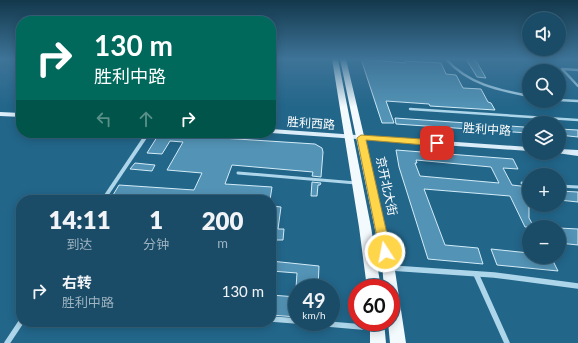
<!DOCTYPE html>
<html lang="zh">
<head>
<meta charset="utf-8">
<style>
  body { margin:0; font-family:Lato,"Noto Sans SC",sans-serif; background:#275671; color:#f1f3f6; height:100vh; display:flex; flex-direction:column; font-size:15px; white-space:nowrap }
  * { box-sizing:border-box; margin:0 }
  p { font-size:13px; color:#9fb4c0 }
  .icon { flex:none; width:22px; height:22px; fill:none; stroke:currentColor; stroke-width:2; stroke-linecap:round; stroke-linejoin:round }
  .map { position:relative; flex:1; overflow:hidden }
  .side { position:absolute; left:16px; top:195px; width:260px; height:132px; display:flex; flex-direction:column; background:#1a4c68; border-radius:16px; box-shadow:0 2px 10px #0003,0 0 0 1px #38637c }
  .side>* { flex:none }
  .hud { position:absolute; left:16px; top:16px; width:260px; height:122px; border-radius:16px; box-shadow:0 2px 10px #0003,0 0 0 1px #38637c; background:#00695c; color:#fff; overflow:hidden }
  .fabs { position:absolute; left:522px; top:12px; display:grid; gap:8px }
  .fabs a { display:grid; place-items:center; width:44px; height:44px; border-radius:50%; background:#1a4c68; box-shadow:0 2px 10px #0003,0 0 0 1px #38637c; font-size:20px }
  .speed { position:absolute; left:288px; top:279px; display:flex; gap:8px; font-size:20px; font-weight:700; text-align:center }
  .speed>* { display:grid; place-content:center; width:52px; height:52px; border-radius:50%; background:#1a4c68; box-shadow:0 2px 10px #0003,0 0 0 1px #38637c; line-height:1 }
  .speed small { font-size:10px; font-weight:400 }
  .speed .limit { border:6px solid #d22; background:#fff; color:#111 }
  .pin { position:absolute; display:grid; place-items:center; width:34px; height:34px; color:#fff; margin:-17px; border-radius:8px; box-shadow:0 2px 6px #0006 }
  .me { position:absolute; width:44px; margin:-22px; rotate:349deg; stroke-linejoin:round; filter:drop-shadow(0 0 3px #0008) }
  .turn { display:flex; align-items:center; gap:14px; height:84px; padding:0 12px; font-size:18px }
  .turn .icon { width:52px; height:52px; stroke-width:2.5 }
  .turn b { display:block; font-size:28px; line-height:34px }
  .lanes { display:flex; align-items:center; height:38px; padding:0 12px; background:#0003; justify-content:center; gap:20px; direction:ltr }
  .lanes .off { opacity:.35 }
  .eta { display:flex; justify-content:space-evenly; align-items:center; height:68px; text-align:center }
  .eta b { font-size:24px; font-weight:800; line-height:28px }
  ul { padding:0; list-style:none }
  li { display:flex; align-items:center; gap:12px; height:56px; padding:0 12px }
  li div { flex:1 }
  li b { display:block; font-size:15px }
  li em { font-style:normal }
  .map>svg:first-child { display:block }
</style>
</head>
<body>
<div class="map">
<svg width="578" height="343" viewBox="0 0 578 343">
  <rect width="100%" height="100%" fill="#22668a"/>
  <g fill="#5393b5" stroke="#d3ecf8" fill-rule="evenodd">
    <polygon points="361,59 405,63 405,61 441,63 446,74 456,75 463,88 481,89 488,102 491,103 495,110 430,106 429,104 386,101 394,123 382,123"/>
    <polygon points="466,59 475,59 486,78 477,77"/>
    <polygon points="395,118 524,127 528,133 396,124"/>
    <polygon points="559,129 578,130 578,137 559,135"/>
    <polygon points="159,134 315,144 322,148 323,152 321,177 312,176 313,172 232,165 225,184 272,187 270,200 187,200 139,195 139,200 110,200 119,185 194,190 202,173 167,170 183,142 170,141 162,154 147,153"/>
    <path d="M396 150 513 159 518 169 503 168 512 185 529 187V218L534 227H525L510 196 424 189 445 245 478 248 483 264 428 259 399 167ZM416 160 491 167 499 183 420 176 415 163H417Z"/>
    <polygon points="135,163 155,165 152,171 130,169"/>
    <polygon points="312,182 321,183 320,185 318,185 317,196 311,196"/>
    <polygon points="559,191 578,192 578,202 559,200"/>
    <polygon points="273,206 281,207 278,229 284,229 283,240 271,240 271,219"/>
    <polygon points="559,228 578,229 578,245 559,243"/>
    <polygon points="491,249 529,253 529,257 551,257 558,271 497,265"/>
    <polygon points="271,261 319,266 318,288 296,288 297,273 271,271"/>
    <polygon points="271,295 297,297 297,317 271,315"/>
  </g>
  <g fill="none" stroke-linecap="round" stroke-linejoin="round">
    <g stroke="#aed6ea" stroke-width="2.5">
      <path d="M446 59C468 84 498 90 529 96"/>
      <polyline points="578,70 562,69 578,86"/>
      <polyline points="559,100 578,101"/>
      <polyline points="410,109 578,120"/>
    </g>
    <g stroke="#aed6ea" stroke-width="3">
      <polyline points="238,173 356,183"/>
      <polyline points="522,183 529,184"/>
      <polyline points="559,186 578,187"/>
    </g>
    <polyline stroke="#aed6ea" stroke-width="4" points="103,200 148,133"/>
    <g stroke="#aed6ea" stroke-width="5.5">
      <polyline points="391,268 494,275 578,286"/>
      <polyline points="476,274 507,343"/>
      <polyline points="271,319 297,321"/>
      <polyline points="304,322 374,328"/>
      <polyline points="7,343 21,322"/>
    </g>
    <g fill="#daedf8" fill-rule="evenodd">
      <polygon points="0,112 21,113 21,117 0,116"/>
      <polygon points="271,129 529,147 529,151 271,133"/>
      <polygon points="559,149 578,150 578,156 557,153 559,153"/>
    </g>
    <g fill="#f3fafe" fill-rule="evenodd">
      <polygon points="332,59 338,59 371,227 381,288 367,288 359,227"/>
      <polygon points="340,59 346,59 394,264 406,343 390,343 388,322 391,322 391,288 384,288 382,264"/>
      <polygon points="370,322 384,322 386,343 370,343"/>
    </g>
  </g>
  <linearGradient id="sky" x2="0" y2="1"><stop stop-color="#13384c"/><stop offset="0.55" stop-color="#3e7498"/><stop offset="1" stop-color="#3e7498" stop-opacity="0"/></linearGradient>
  <rect width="578" height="107" fill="url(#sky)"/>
  <polygon fill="#ffd54a" stroke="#a68a30" points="361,135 437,140 441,143 437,146 366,140 391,252 389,255 385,257 381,255 380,252 357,138"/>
  <g text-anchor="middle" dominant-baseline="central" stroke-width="4" stroke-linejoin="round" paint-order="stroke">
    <g font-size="12" fill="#fff" stroke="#22668a">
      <text transform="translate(311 123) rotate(4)">胜利西路</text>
      <text transform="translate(487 129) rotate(4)">胜利中路</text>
      <text transform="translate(387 186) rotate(78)">京开北大街</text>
    </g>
  </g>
</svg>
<div class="fabs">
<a><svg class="icon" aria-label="sound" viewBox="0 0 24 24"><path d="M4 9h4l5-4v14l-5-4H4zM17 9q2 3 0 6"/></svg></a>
<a><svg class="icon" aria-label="search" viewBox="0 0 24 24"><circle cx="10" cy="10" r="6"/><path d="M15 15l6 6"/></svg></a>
<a><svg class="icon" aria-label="layers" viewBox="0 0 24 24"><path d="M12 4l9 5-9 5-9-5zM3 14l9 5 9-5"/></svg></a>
<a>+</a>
<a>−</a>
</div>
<div class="speed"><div>49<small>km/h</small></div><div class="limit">60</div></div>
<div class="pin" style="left:437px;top:143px;background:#d93025"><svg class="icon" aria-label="arrive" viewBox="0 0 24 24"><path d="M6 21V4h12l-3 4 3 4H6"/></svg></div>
<svg class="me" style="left:385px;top:252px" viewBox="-20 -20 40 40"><circle r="17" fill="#ffd54a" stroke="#fff" stroke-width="3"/><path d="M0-11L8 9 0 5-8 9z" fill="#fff"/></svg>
<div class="hud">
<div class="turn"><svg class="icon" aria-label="right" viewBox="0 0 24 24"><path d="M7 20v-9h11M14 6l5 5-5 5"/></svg><div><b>130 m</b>胜利中路</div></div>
<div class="lanes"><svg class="icon off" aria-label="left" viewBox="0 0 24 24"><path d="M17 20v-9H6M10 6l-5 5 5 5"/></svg><svg class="icon off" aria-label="ahead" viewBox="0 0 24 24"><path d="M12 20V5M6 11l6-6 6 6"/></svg><svg class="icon" aria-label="right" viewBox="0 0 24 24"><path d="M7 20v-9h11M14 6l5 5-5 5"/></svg></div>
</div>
<section class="side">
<div class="eta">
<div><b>14:11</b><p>到达</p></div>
<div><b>1</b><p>分钟</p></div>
<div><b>200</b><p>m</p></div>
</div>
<ul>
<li><svg class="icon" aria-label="right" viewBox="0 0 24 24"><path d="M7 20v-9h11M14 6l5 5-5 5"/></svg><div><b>右转</b><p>胜利中路</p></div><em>130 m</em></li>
</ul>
</section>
</div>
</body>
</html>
